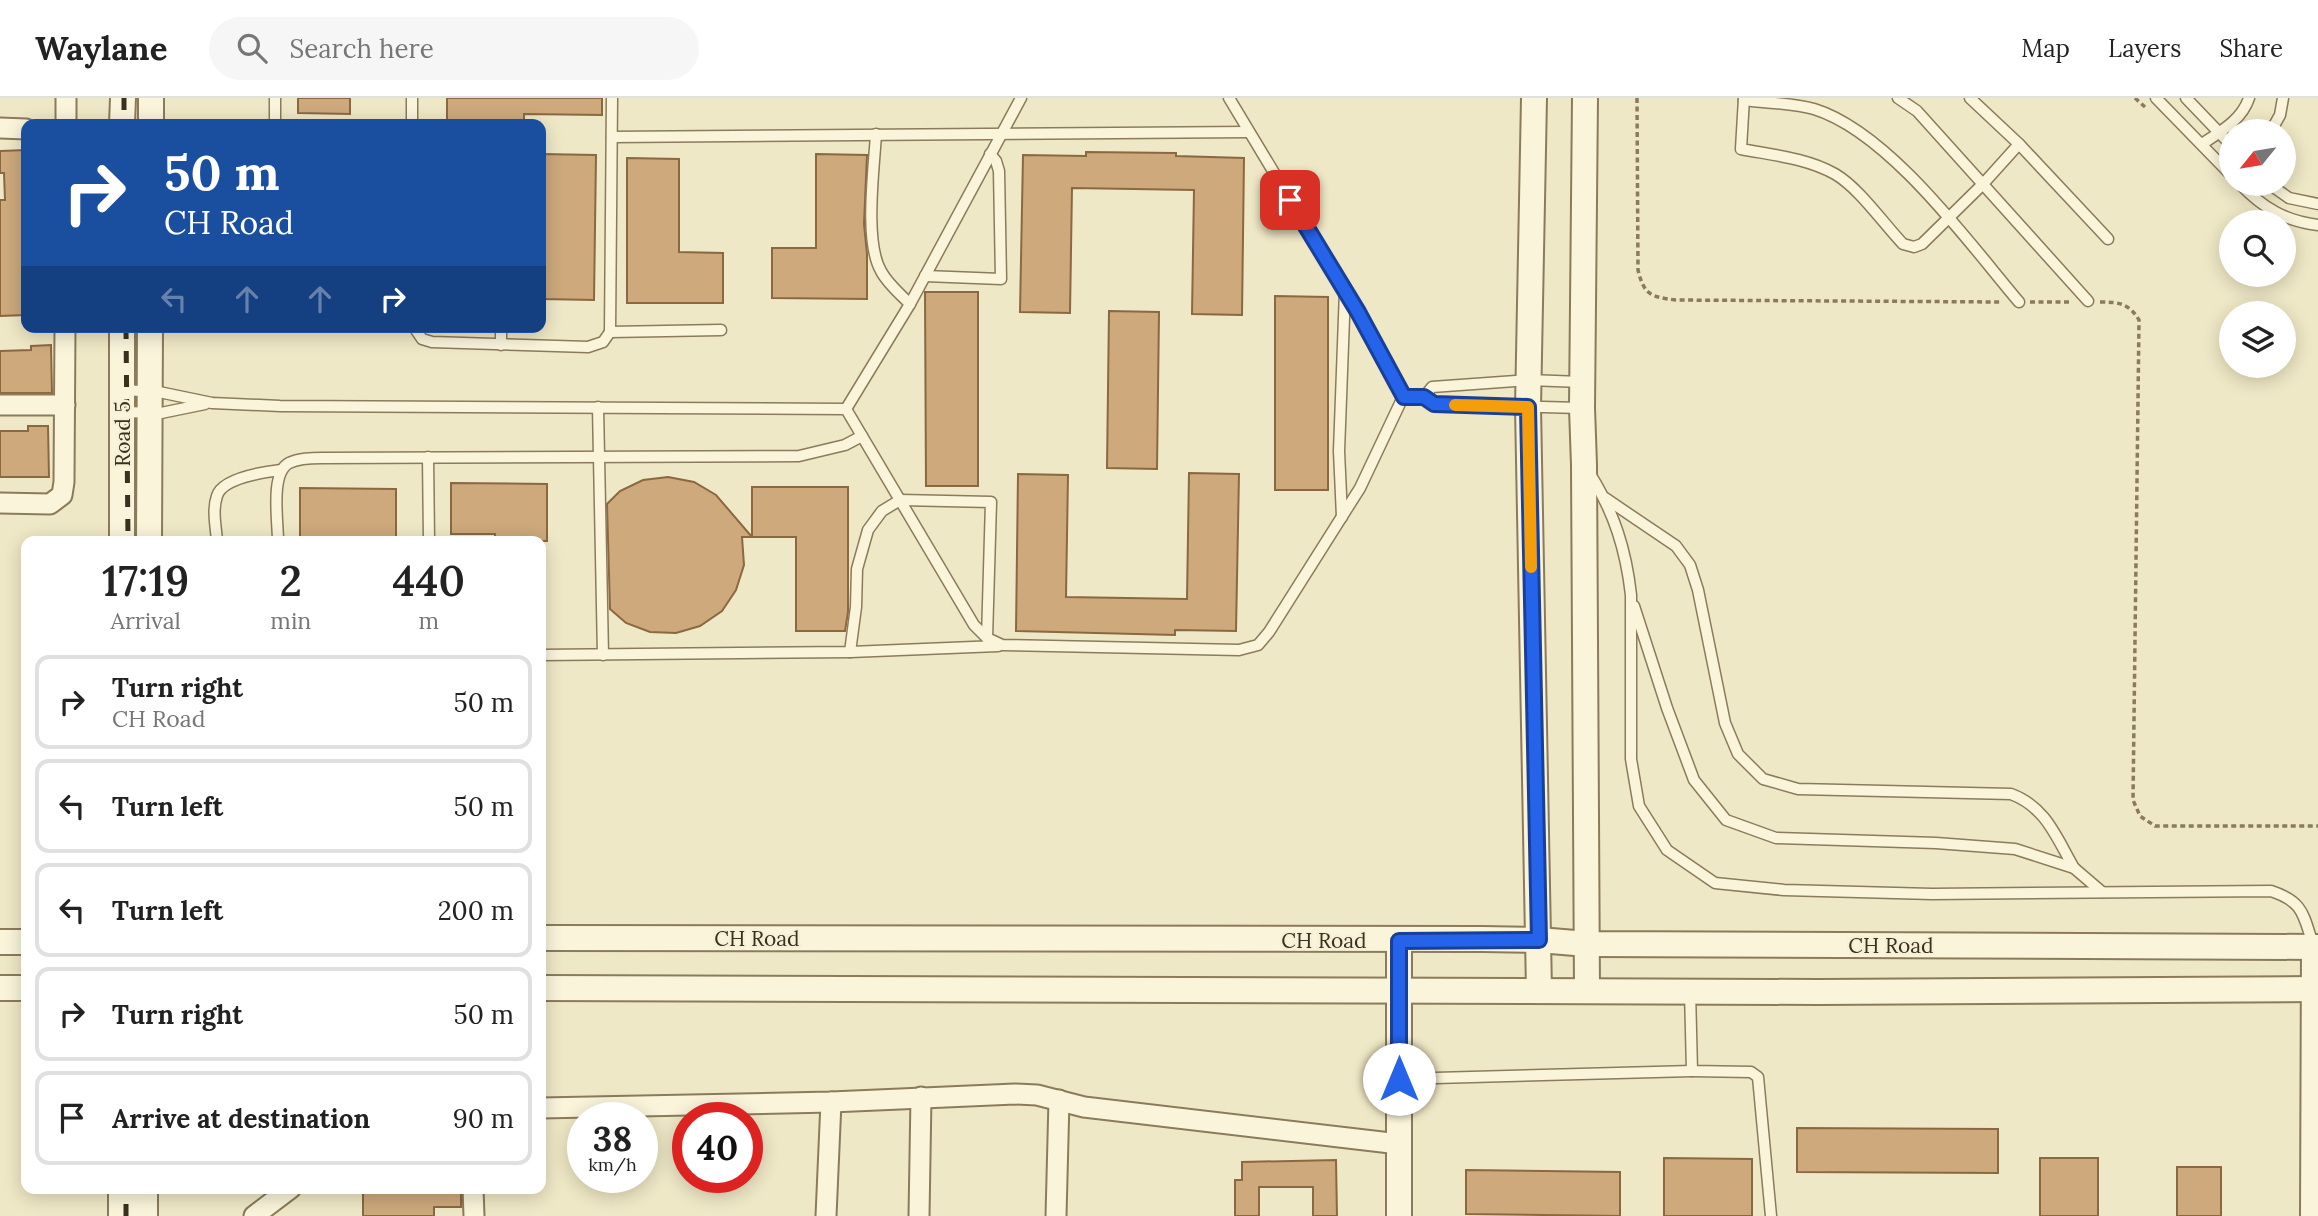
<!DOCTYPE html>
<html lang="en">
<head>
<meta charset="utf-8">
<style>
  body { margin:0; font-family:Lora,serif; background:#f6f6f6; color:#222; height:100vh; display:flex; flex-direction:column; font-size:26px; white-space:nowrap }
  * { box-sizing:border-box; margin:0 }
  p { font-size:23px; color:#767676 }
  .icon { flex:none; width:38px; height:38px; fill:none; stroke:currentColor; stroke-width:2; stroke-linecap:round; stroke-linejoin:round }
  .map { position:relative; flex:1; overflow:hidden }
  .panel { position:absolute; left:21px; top:438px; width:525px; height:658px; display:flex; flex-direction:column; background:#fff; border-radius:14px; box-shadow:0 4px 18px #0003 }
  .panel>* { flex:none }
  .banner { position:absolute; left:21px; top:21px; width:525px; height:214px; border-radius:14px; box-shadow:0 4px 18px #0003; background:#1a4fa0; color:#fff; overflow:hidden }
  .needle { width:46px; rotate:240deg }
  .fabs { position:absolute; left:2219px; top:21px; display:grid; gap:14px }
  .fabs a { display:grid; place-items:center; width:77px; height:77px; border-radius:50%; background:#fff; box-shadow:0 4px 18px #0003; font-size:35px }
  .speed { position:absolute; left:567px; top:1004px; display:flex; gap:14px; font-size:35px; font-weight:700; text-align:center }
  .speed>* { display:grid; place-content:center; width:91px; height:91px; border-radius:50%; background:#fff; box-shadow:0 4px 18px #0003; line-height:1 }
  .speed small { font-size:18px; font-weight:400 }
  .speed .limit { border:10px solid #d22; background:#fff; color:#111 }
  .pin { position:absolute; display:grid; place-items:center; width:60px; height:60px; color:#fff; margin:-30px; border-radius:14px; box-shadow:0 4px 10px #0006 }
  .me { position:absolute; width:77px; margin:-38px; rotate:0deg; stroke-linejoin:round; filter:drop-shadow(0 0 5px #0008) }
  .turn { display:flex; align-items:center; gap:24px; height:147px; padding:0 28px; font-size:32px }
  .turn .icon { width:91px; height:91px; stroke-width:2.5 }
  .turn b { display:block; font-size:49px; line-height:60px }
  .lanes { display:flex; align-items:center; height:66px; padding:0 28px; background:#0003; justify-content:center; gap:35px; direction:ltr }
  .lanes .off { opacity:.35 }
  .eta { display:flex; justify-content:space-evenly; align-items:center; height:119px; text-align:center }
  .eta b { font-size:42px; font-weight:600; line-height:49px }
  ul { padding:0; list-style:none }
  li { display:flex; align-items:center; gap:21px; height:94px; margin:0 14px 10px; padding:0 14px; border:4px solid #e0e0e0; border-radius:14px }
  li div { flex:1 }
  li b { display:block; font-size:26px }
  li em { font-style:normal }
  header { display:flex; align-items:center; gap:42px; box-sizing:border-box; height:98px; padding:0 35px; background:#fff; border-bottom:2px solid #e0e0e0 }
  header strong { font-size:33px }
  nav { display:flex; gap:38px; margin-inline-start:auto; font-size:24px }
  .search { width:490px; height:63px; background:#f6f6f6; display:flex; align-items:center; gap:18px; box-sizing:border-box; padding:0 24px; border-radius:38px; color:#767676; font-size:26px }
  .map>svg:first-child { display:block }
</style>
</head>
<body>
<header>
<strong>Waylane</strong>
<div class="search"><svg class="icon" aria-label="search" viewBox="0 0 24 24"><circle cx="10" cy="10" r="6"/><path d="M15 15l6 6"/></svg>Search here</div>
<nav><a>Map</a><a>Layers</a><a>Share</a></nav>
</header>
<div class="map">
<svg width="2318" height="1118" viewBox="0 0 2318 1118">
  <rect width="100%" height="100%" fill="#efe8c6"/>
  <g fill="#cda97c" stroke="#8a6841" stroke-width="2">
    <polygon points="298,0 350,0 350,16 298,15"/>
    <polygon points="447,0 602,0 602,17 524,16 524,26 447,26"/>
    <polygon points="26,52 26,217 0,218 0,102 5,102 4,75 0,75 0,53"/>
    <polygon points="1086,54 1176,55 1176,58 1244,60 1242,217 1192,216 1194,92 1072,90 1070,215 1020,214 1023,57 1086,58"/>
    <polygon points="541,56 596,57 594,202 541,201"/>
    <polygon points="816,56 867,57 864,126 867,156 867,201 772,200 772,150 816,150"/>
    <polygon points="627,60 679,61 679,154 723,155 723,205 627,205"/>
    <polygon points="925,194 978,194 978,388 926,388"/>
    <polygon points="1275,198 1328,199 1328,392 1275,392"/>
    <polygon points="1109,213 1159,214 1157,371 1107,370"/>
    <polygon points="51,247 52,295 0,295 0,253 31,252 31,248"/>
    <polygon points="28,328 48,328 49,379 0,379 0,333 28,333"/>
    <polygon points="1189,375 1239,376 1236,533 1175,532 1175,537 1016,533 1018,376 1068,377 1066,499 1187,501"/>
    <polygon points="668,379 694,384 716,397 752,439 742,439 744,467 736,492 722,513 700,528 676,535 650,534 626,525 610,511 607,406 620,393 643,382"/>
    <polygon points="451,385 547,386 547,443 495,443 495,436 451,436"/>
    <polygon points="752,389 848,389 848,514 845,533 796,533 796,439 752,439"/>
    <polygon points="300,390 396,391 396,441 300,443"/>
    <polygon points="1797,1030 1998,1031 1998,1075 1797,1074"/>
    <polygon points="1664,1060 1752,1061 1752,1118 1664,1118"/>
    <rect x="2040" y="1060" width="58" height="58"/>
    <polygon points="1336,1062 1337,1118 1313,1118 1313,1089 1259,1089 1259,1118 1235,1118 1235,1082 1242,1082 1242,1064"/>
    <rect x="2177" y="1069" width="44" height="49"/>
    <polygon points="1466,1072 1620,1074 1620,1118 1466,1116"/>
    <polygon points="363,1090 461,1090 461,1109 434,1109 434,1118 363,1118"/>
  </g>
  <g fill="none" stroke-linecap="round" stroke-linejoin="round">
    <g stroke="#8b7b5b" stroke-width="13">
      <g id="service">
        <polyline points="275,0 275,26"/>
        <polyline points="1229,0 1358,214 1403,299"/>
        <path d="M1744 0 1741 51C1772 57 1807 60 1835 76 1859 90 1883 125 1903 146L1914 149 1922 146 1983 86 2019 46"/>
        <polyline points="1898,0 1917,13 2088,203"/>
        <polyline points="1970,0 2019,46 2108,141"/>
        <polyline points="2156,0 2231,77"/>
        <polyline points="2186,0 2231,47"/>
        <path d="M1744 2C1766 5 1792 5 1814 11 1889 34 1969 145 2019 204"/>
        <polyline points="412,26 412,0"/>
        <polyline points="2271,33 2280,17 2283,0"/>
        <path d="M876 36C874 71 864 144 881 173 887 185 900 196 910 206"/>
        <polyline points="612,39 1249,34"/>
        <path d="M2202 46C2220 34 2242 22 2249 0"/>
        <path d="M2240 86C2263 110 2285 123 2318 127"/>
        <polyline points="2269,86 2289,100 2318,106"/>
        <polyline points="925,178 1001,181 999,73 996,63 990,56"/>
        <polyline points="414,229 422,241 432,244 588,249 603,244 610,234 612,0"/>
        <polyline points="501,229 501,247"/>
        <polyline points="610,234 721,232"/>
        <polyline points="122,292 159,294 212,305 280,308 846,311 974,527 987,540 1002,547 1239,552 1258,547 1269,534 1360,390 1403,299 1424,299 1434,306 1580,310"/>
        <polyline points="1424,299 1432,289 1528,282 1582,284"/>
        <polyline points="598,309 603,557"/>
        <polyline points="846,311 910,206 1021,0"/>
        <polyline points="123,314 161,315 205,306"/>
        <polyline points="428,359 429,443"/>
        <path d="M1590 376C1614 414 1626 452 1631 497V661L1639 708 1667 752 1715 785 1784 792 1932 796 2271 793C2305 804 2303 818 2314 849"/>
        <path d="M1605 400 1676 448 1690 467 1698 492 1725 625 1738 656 1763 681 1798 691 2011 696C2046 709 2056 739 2074 770"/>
        <polyline points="1342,419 1339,353 1345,193"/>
        <path d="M217 443C216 429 212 412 217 398 222 380 264 374 281 372"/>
        <path d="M278 443C278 423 270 375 289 365 299 360 312 360 322 360L799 358 845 347 862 338"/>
        <polyline points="1634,508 1667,610 1694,682 1726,722 1776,740 1936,745 2015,751 2074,770 2102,794"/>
        <polyline points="850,554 856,509 857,471 868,432 882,413 900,402 991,404 987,540"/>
        <polyline points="541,557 850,554 998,548"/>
        <polyline points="1690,893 1692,973 1751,974 1758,979 1771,1118"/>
        <polyline points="1399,981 1692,973"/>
      </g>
    </g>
    <g stroke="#8b7b5b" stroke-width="23">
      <g id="minor">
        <polyline points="66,0 66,26"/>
        <polyline points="0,30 26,31"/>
        <polyline points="0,307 65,307"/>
        <polyline points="0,405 50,406 62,397 64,384 65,229"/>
        <polyline points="541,1010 831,1004 1015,996 1037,997 1084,1009 1399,1046"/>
        <polyline points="473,1090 474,1118"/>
        <polyline points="254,1118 291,1090"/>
        <polyline points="826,1118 831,1004"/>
        <polyline points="919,1118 921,999"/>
        <polyline points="1056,1118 1059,1002"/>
      </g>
    </g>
    <g stroke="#8b7b5b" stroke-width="28">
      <g id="tertiary">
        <polyline points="1534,0 1528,309 1539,893"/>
        <polyline points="1585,0 1582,310 1584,367 1587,892"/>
        <polyline points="122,26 123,0"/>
        <polyline points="151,26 151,0"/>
        <polyline points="122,229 122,443"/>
        <polyline points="149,443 150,229"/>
        <polyline points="541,840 1482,841 1539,842 1587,846 2318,849"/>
        <polyline points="0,844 26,844"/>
        <polyline points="0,890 26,890"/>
        <polyline points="541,890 1818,894 2318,891"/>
        <polyline points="121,1118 121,1090"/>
        <polyline points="145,1118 145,1090"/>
        <polyline points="1399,1118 1399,843"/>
        <polyline points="2313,1118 2314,849"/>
      </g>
    </g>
    <g stroke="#8b7b5b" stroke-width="3.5" stroke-dasharray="5 3.5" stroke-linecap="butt">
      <path d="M1637 0 1638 172C1644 197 1651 199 1676 202L2001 204"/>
      <polyline points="2135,0 2145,9"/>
      <polyline points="2030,204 2071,204"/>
      <path d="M2100 204C2118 204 2129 205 2139 222L2133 702 2140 718 2155 728H2318"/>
    </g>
    <use href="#service" stroke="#f9f4da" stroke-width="10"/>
    <use href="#minor" stroke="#f9f4da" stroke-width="19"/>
    <use href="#tertiary" stroke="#f9f4da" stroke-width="24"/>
    <g stroke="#3b301f" stroke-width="5" stroke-dasharray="12 12" stroke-linecap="butt">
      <polyline points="124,0 124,26"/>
      <polyline points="126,229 128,443"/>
      <polyline points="126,1118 126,1090"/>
    </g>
  </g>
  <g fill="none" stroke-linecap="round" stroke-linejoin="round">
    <g stroke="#184099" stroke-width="18">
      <polyline id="route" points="1290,102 1358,214 1404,299 1424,299 1434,306 1528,309 1539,842 1399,843 1399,981"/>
    </g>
    <use href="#route" stroke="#2563eb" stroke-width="12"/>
    <polyline stroke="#f59e0b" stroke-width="12" points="1455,307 1528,309 1531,469"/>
  </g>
  <g text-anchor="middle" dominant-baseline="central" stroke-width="5" stroke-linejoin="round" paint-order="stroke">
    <g font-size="21" fill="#3b301f" stroke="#f6f1d6">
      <text transform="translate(122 336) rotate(-90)">Road 5</text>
      <text x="757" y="840">CH Road</text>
      <text x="1324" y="842">CH Road</text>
      <text x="1891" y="847">CH Road</text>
    </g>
  </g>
</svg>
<div class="fabs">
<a><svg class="needle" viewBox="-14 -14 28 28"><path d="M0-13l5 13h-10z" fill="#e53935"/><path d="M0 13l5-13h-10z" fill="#767676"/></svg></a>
<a><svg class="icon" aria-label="search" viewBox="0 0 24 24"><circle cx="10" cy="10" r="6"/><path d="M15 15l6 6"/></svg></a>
<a><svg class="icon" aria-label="layers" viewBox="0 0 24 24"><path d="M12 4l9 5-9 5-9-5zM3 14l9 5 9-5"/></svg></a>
</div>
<div class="speed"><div>38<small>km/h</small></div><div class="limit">40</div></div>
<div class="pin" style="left:1290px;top:102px;background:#d93025"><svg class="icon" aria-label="arrive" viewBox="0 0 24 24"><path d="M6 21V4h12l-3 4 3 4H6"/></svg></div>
<svg class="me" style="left:1399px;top:981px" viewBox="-20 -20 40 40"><circle r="19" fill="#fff"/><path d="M0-13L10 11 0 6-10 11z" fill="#2563eb"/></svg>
<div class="banner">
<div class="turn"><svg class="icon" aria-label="right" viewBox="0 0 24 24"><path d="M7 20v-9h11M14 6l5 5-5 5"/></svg><div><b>50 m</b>CH Road</div></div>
<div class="lanes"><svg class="icon off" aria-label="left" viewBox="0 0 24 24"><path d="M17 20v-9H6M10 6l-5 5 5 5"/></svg><svg class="icon off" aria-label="ahead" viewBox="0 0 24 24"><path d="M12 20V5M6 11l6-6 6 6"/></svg><svg class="icon off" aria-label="ahead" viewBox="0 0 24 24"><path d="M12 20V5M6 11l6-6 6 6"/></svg><svg class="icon" aria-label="right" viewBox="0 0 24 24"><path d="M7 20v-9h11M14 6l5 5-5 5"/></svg></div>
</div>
<section class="panel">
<div class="eta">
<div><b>17:19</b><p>Arrival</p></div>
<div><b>2</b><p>min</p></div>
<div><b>440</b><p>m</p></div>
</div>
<ul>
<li><svg class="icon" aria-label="right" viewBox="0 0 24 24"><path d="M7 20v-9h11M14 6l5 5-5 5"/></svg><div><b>Turn right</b><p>CH Road</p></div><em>50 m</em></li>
<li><svg class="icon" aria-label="left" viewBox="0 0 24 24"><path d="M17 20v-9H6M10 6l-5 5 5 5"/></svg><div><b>Turn left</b></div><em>50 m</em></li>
<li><svg class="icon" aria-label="left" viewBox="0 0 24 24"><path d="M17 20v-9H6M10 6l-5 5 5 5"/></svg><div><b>Turn left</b></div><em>200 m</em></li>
<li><svg class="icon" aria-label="right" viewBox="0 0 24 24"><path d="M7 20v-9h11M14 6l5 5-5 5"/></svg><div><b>Turn right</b></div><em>50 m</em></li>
<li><svg class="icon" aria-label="arrive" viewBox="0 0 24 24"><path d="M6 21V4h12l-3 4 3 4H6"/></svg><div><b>Arrive at destination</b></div><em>90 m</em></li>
</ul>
</section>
</div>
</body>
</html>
